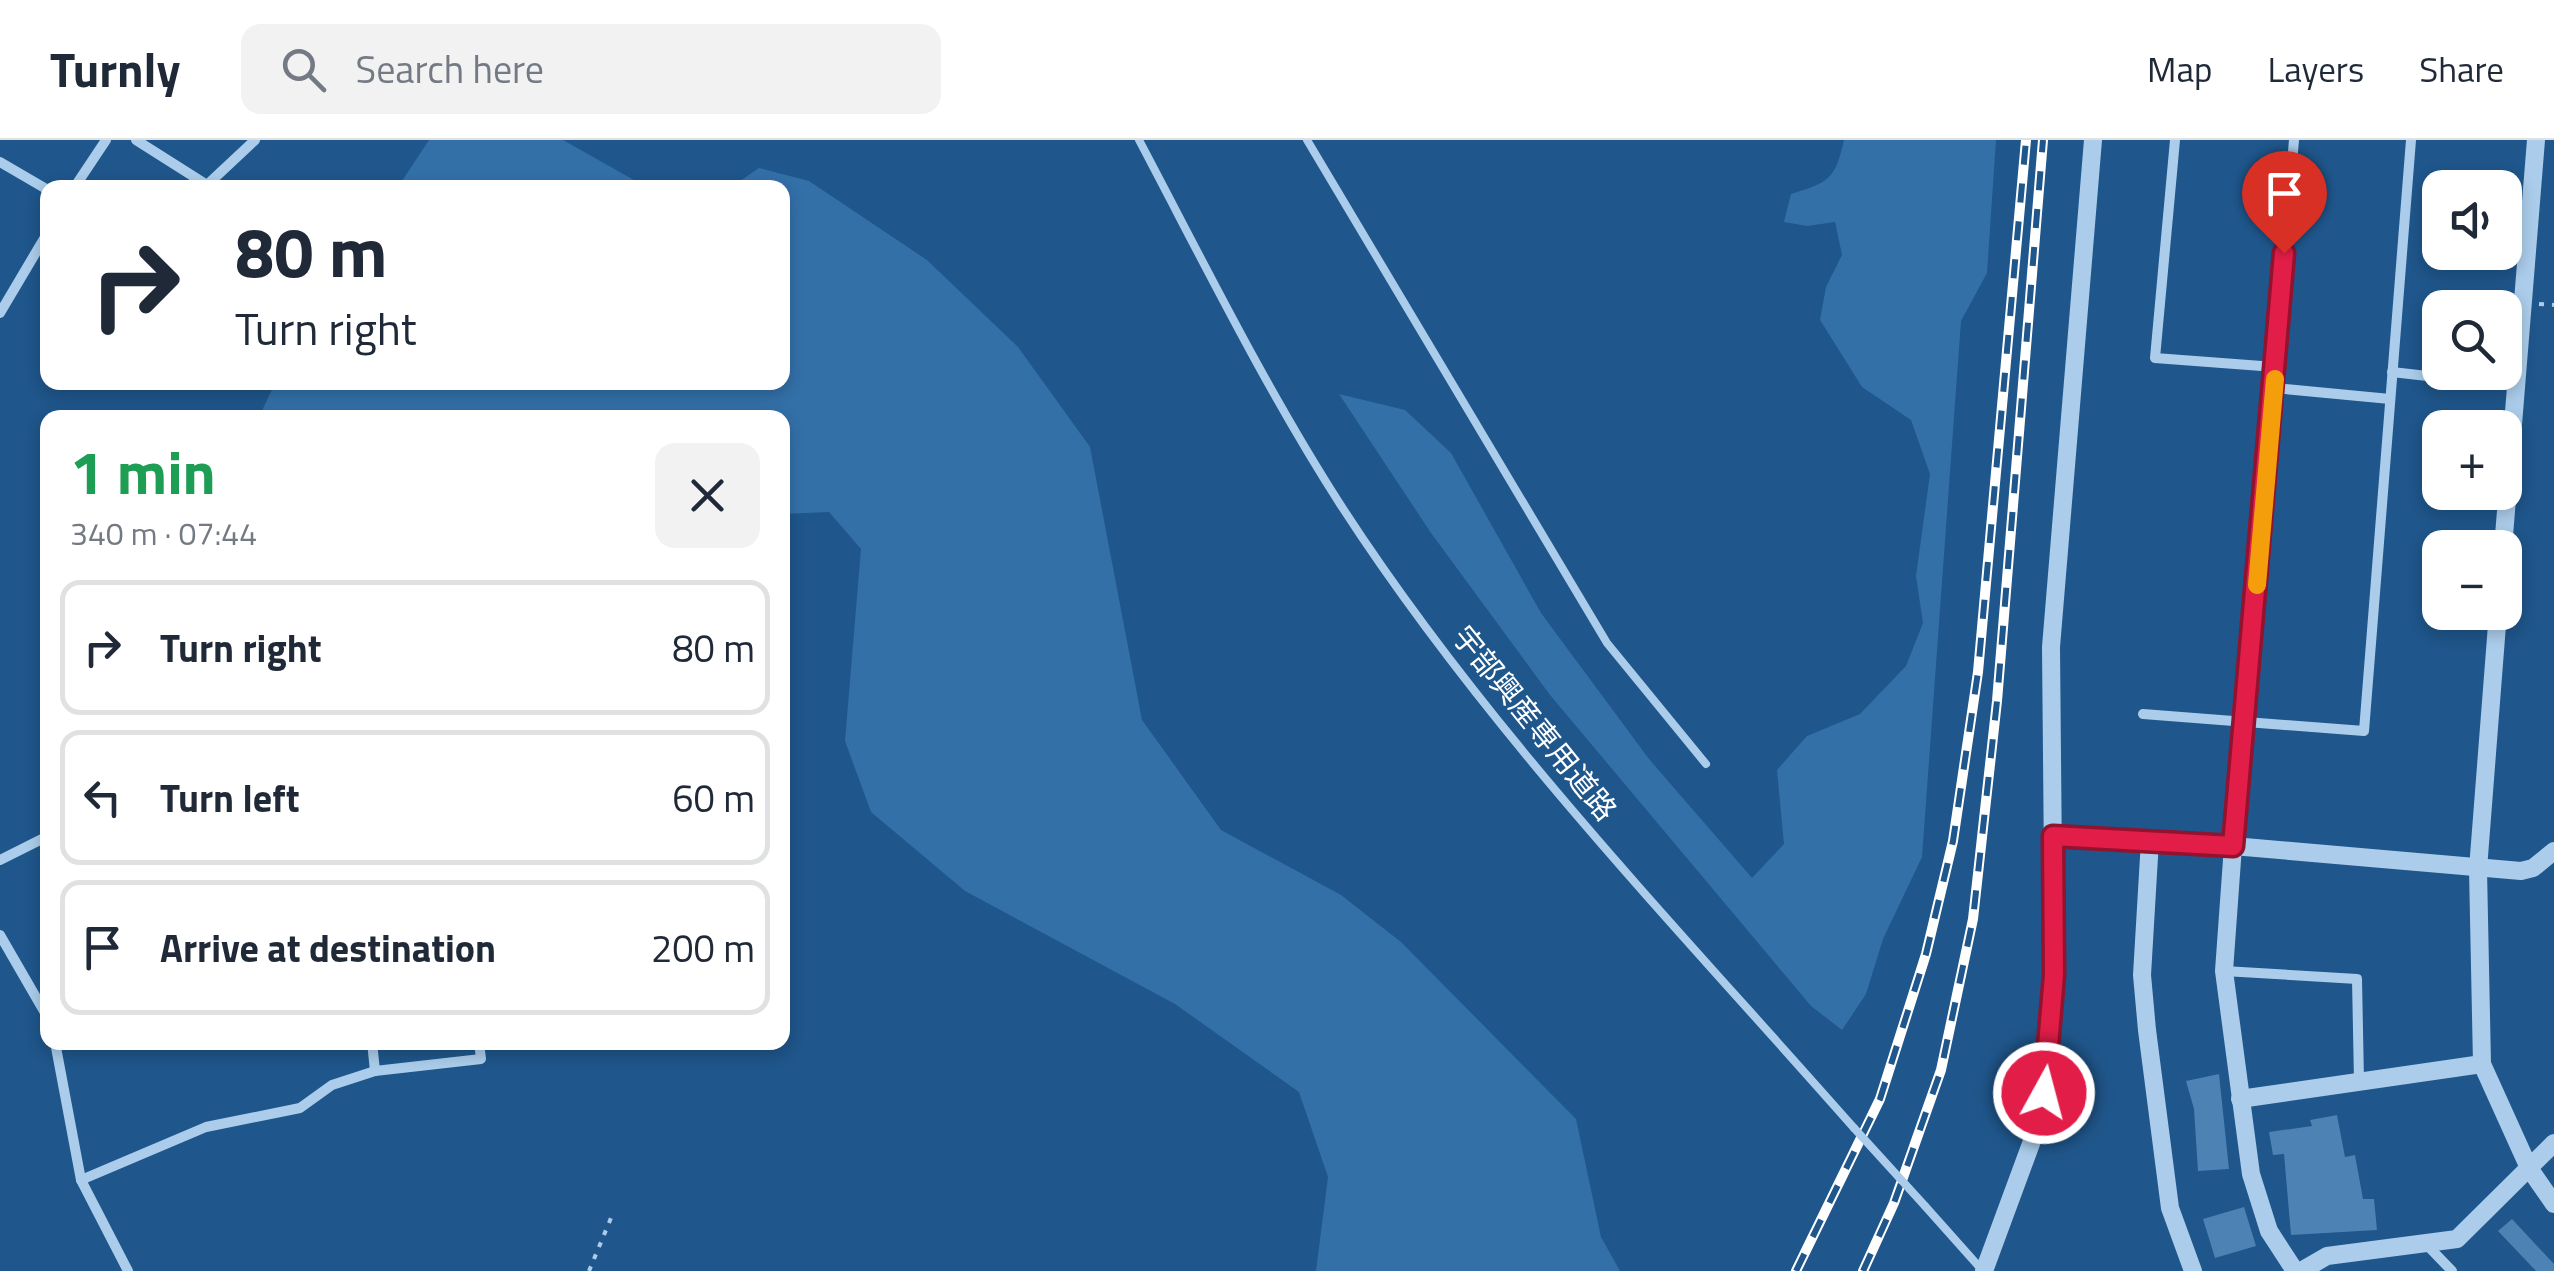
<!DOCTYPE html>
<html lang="en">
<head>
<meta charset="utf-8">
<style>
  body { margin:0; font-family:"Titillium Web","Noto Sans JP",sans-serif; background:#f2f2f3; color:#1f2937; height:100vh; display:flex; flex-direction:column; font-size:38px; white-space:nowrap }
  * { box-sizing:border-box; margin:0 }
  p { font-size:32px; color:#747a83 }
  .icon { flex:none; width:55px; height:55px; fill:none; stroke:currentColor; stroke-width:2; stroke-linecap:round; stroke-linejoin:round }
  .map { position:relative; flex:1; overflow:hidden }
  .details { position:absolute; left:40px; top:270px; width:750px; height:640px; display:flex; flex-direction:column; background:#fff; border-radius:20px; box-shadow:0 5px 15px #0003 }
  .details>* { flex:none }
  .top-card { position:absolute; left:40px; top:40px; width:750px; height:210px; border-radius:20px; box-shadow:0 5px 15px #0003; background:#fff; color:#1f2937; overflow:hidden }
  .controls { position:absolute; left:2422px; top:30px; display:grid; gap:20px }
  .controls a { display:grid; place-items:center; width:100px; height:100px; border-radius:20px; background:#fff; box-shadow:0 5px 15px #0003; font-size:50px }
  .pin { position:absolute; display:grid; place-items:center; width:85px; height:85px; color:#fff; margin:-102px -42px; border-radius:50% 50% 50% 0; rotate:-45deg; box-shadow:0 0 10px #0007 }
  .pin .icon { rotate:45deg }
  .me { position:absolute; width:110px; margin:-55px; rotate:7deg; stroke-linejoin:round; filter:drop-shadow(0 0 8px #0008) }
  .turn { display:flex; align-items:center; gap:35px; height:210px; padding:0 30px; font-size:45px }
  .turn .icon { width:130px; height:130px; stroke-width:2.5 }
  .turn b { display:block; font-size:70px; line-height:85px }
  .round { display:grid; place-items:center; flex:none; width:105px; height:105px; border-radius:20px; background:#f2f2f3 }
  .overview { display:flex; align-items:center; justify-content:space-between; height:170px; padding:0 30px }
  h1 { font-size:60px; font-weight:700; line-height:75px; color:#1e9e55 }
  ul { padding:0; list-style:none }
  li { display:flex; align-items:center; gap:30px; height:135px; margin:0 20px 15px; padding:0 10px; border:5px solid #e0e1e3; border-radius:20px }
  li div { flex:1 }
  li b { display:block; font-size:38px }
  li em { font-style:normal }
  header { display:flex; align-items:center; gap:60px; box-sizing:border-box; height:140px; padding:0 50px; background:#fff; border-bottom:2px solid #e0e1e3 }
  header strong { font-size:48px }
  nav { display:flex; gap:55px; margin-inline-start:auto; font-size:35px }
  .search { width:700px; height:90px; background:#f2f2f3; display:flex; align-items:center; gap:25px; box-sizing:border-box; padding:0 35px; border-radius:20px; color:#747a83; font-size:38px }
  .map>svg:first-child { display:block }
</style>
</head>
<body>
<header>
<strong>Turnly</strong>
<div class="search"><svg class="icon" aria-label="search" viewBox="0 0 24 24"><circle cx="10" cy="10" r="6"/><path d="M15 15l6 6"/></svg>Search here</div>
<nav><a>Map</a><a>Layers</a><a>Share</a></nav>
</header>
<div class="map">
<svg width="2554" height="1131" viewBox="0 0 2554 1131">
  <rect width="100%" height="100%" fill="#1f568b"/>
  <g fill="#3370a8">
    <polygon points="429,0 563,0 641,44 661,47 398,47"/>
    <path d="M1844 0H1996L1987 133 1961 181 1922 717 1883 799 1866 854 1842 890 1811 866 1550 555 1431 393 1339 254 1405 270 1451 313 1541 473 1649 619 1752 738 1784 704 1777 630 1807 596 1860 574 1906 526 1923 483 1916 436 1930 334 1911 280 1862 247 1820 180 1826 147 1842 115 1835 82 1807 86 1784 82 1791 54C1830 42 1835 39 1844 0Z"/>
    <polygon points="759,28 809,41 927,120 1018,207 1090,307 1142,580 1221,690 1341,755 1401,802 1576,979 1601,1097 1620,1131 1316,1131 1328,1037 1299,952 1175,864 965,751 871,672 845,601 861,409 829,372 783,374 782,278 259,277 275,243 782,242 782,48 731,47"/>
  </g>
  <g fill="#4c82b4">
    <polygon points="2219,934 2229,1029 2198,1031 2194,969 2186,941"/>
    <polygon points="2337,975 2345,1017 2355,1015 2363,1059 2374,1059 2377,1090 2291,1095 2284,1014 2273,1015 2269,992 2312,986 2310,980"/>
    <polygon points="2244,1067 2256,1106 2215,1118 2203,1079"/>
    <polygon points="2512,1079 2554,1124 2554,1131 2536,1131 2498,1091"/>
  </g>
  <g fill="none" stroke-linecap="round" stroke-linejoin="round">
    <g stroke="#abcdeb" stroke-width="4" stroke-dasharray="5 8" stroke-linecap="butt">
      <polyline points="2539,164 2554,165"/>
      <polyline points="589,1131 611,1078"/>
    </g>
    <g stroke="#abcdeb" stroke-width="8">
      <path d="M1139 0C1204 123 1265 247 1340 364 1486 590 1677 787 1854 988"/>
      <polyline points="1307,0 1607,503 1706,624"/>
      <polyline points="1925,1066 1982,1130"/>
    </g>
    <g stroke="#abcdeb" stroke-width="10">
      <polyline points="136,0 207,45 255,0"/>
      <polyline points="2175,0 2155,218 2275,227"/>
      <polyline points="0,22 48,50"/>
      <polyline points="74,48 106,0"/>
      <polyline points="0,173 48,92"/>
      <polyline points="2392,232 2515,246"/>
      <polyline points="2274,248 2390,259"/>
      <polyline points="2143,574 2364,591 2411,0"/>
      <polyline points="2233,706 2294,0"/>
      <polyline points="0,720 48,696"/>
      <polyline points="0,795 48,878"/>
      <polyline points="2224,831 2357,839 2359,941"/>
      <polyline points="55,902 81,1040 128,1131"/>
      <polyline points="372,902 375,931"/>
      <polyline points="81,1040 206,987 300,968 332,945 375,931 481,919 479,902"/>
      <polyline points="2425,1103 2452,1131"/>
    </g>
    <g stroke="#abcdeb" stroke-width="18">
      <polyline points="2503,408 2536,0"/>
      <polyline points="2498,472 2478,729 2482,924 2529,1028 2554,1064"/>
      <polyline points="2053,696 2233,706 2521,731 2533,728 2554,711"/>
      <polyline points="2150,700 2142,835 2147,890 2170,1068 2193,1131"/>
      <polyline points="2233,706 2224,831 2251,1034 2269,1091 2295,1131"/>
      <polyline points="2240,959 2482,924"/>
      <polyline points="1984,1131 2039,982 2049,925 2054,835 2051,507 2093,0"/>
      <polyline points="2301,1131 2327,1116 2457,1099 2554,1003"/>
    </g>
    <g stroke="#fff" stroke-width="10">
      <g id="rail">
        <polyline points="1796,1131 1880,959 1926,814 1953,701 1978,532 2026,0"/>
        <polyline points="1863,1131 1894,1063 1941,930 1973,779 1997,561 2043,0"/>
      </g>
    </g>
    <use href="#rail" stroke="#1f568b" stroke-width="6" stroke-dasharray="19" stroke-linecap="butt"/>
    <polyline stroke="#abcdeb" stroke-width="8" points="1854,988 1925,1066"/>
  </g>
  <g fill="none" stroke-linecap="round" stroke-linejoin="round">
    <g stroke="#92132f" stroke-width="25">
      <polyline id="route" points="2044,953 2054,835 2053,696 2233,706 2284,113"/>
    </g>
    <use href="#route" stroke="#e11d48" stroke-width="18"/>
    <polyline stroke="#f59e0b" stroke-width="18" points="2257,445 2275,239"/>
  </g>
  <g text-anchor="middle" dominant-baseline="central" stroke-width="8" stroke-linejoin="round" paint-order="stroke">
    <g font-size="30" fill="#fff" stroke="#1f568b">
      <text transform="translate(1535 583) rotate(51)">宇部興産専用道路</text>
    </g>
  </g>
</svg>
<div class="controls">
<a><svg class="icon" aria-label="sound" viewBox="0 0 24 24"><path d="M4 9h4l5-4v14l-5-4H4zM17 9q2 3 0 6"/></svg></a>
<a><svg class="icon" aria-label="search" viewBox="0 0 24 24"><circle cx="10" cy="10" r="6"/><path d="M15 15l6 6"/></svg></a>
<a>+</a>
<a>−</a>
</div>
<div class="pin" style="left:2284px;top:113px;background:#d93025"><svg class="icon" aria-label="arrive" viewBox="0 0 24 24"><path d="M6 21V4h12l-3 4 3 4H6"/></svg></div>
<svg class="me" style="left:2044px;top:953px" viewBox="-20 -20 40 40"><circle r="17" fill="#e11d48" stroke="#fff" stroke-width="3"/><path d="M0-11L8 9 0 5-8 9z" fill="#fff"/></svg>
<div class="top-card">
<div class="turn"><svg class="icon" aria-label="right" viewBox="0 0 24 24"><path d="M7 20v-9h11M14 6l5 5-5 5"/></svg><div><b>80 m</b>Turn right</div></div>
</div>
<section class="details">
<div class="overview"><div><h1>1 min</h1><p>340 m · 07:44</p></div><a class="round"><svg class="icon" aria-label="close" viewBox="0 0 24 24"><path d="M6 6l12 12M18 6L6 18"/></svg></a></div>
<ul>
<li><svg class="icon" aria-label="right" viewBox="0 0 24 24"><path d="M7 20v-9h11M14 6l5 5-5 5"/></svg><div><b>Turn right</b></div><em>80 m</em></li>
<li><svg class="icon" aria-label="left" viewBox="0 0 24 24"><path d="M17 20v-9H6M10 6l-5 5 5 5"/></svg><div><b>Turn left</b></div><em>60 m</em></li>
<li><svg class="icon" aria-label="arrive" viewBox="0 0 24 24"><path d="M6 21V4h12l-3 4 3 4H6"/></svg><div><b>Arrive at destination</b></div><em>200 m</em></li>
</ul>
</section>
</div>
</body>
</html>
